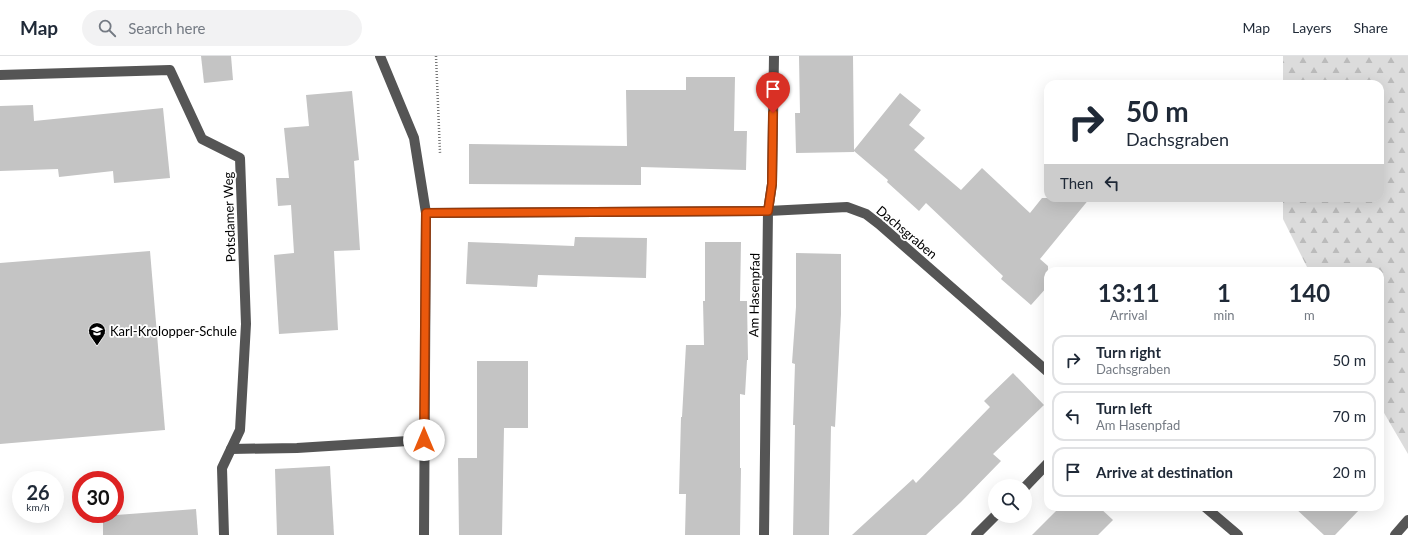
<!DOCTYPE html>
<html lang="en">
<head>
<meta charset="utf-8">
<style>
  body { margin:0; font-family:Lato,sans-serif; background:#f2f2f3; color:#1f2937; height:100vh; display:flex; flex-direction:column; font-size:15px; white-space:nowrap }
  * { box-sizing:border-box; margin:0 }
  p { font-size:13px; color:#747a83 }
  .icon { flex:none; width:22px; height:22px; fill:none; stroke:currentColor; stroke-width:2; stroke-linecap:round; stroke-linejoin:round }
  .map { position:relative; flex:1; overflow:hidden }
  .sheet { position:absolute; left:1044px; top:211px; width:340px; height:244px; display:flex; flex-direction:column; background:#fff; border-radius:12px; box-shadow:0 4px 16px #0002 }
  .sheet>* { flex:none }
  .banner { position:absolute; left:1044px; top:24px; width:340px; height:122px; border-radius:12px; box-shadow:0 4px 16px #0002; background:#fff; color:#1f2937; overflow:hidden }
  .controls { position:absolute; left:988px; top:423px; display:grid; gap:8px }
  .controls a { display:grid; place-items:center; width:44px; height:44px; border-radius:50%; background:#fff; box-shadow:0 4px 16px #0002; font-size:20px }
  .speed { position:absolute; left:12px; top:415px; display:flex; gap:8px; font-size:20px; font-weight:700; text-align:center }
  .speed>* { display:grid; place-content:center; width:52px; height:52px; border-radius:50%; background:#fff; box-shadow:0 4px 16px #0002; line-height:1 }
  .speed small { font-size:10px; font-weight:400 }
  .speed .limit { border:6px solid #d22; background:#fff; color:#111 }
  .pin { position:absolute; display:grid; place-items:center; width:34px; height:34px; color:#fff; margin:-41px -17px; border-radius:50% 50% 50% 0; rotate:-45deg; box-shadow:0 0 4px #0007 }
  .pin .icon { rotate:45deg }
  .me { position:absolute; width:44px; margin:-22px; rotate:0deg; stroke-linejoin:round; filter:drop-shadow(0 0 3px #0008) }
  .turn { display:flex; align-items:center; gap:14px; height:84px; padding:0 16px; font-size:18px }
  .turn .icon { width:52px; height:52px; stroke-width:2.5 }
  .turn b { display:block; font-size:28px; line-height:34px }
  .then { display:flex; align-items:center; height:38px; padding:0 16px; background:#0003; gap:8px; font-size:15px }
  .eta { display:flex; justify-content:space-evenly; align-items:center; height:68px; text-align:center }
  .eta b { font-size:24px; font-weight:700; line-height:28px }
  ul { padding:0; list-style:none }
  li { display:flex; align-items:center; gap:12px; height:50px; margin:0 8px 6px; padding:0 8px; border:2px solid #e0e1e3; border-radius:12px }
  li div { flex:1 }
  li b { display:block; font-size:15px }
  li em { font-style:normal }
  header { display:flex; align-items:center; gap:24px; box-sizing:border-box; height:56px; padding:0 20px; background:#fff; border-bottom:1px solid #e0e1e3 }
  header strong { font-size:19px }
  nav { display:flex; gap:22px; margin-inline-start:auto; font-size:14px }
  .search { width:280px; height:36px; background:#f2f2f3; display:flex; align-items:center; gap:10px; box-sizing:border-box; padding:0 14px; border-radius:22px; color:#747a83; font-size:15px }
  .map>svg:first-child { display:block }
</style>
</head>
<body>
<header>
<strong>Map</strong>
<div class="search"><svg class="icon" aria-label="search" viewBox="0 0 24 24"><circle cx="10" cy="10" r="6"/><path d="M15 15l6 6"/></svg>Search here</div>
<nav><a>Map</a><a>Layers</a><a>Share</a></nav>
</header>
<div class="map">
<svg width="1408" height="479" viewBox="0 0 1408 479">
  <defs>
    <pattern id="forest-firs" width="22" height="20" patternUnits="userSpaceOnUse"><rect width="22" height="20" fill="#dcdcdc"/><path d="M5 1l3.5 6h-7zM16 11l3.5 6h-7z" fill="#bbb"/></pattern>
  </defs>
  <rect width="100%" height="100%" fill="#fff"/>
  <polygon fill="url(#forest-firs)" points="1283,0 1408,0 1408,398 1380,350 1380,215 1309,215 1283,163 1283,142 1380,142 1380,28 1283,28"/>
  <g fill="#c4c4c4">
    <polygon points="201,0 231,0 233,24 204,27"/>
    <polygon points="799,0 853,0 854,94 900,37 921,54 909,69 925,82 914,94 961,134 982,112 1030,157 1042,142 1090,142 1040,203 1048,210 1048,230 1031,249 1001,223 1003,220 926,147 919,155 887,126 888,124 854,95 854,96 796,97 795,57 800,57"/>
    <polygon points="686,21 735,21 734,75 747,75 746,114 641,111 641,129 469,128 469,88 627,90 626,34 686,34"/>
    <polygon points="352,35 359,104 354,105 360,194 334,195 338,274 279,278 274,199 294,197 291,149 278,150 276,122 289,122 284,72 309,70 306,39"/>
    <polygon points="33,49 34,65 163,52 170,122 114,127 113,115 59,121 58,113 0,115 0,50"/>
    <polygon points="575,181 647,182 646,222 538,219 537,231 466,228 468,186 574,190"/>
    <polygon points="705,186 741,186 740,245 747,245 748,304 747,304 745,339 740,338 740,412 741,412 740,479 685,479 686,438 679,438 681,361 682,361 686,289 704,289 703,245 705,245"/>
    <polygon points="150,195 165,374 0,388 0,207"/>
    <polygon points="796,197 841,198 841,258 835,371 831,370 829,479 793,479 795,369 793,369 795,308 792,307 796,251"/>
    <polygon points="477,305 528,305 528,372 504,372 502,479 459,479 458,402 477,402"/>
    <polygon points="1013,317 1044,349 993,398 1001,405 961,446 926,479 852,479 913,423 916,427 990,351 984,345"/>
    <polygon points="330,410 334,479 277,479 275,413"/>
    <polygon points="1060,451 1099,451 1113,464 1098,479 1032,479"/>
    <polygon points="1294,451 1362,451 1335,479 1324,479"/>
    <polygon points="196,453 198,479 103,479 103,460"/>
  </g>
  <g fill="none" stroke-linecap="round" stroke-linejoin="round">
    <polyline stroke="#777" stroke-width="2.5" stroke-dasharray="1 2" stroke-linecap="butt" points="436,0 440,97"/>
    <g stroke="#555" stroke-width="10">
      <polyline points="380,0 414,82 426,157 424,479"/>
      <polyline points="0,19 170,14 202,83 240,102 246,268 240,374 222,412 224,479"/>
      <polyline points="426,157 768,155 847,151 866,158 879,168 1048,316"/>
      <polyline points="231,393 297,392 424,384"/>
      <polyline points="1025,431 1048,407"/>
      <polyline points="1205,451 1238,479"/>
      <polyline points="764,479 768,155 772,128 774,0"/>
      <polyline points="976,479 995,460"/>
      <polyline points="1395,479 1408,464"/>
    </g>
  </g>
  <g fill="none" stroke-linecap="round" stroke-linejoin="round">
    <g stroke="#983908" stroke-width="10">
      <polyline id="route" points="424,384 426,157 768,155 772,128 773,57"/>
    </g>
    <use href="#route" stroke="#ea580c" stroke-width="7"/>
  </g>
  <defs>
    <g id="school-pin" transform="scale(0.9)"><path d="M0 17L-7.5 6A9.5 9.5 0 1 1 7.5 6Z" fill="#000" stroke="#fff"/><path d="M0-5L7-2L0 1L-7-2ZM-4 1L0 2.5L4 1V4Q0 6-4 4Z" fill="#fff"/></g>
  </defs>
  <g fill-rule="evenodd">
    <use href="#school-pin" x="97" y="275"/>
  </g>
  <g text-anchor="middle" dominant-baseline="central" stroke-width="3.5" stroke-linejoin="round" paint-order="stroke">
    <g font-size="13" fill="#000" stroke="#fff">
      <text transform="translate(229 161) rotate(-92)">Potsdamer Weg</text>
      <text transform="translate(907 176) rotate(40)">Dachsgraben</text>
      <text transform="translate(754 239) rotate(-89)">Am Hasenpfad</text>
    </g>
    <g font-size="13" fill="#000" stroke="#fff" text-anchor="start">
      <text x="110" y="275">Karl-Krolopper-Schule</text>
    </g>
  </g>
</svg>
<div class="controls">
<a><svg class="icon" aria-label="search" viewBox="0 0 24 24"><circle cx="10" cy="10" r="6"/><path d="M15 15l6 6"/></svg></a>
</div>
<div class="speed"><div>26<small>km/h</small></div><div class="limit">30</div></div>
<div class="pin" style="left:773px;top:57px;background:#d93025"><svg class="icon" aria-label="arrive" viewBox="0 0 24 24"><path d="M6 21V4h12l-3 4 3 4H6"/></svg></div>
<svg class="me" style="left:424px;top:384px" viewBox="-20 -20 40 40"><circle r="19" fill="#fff"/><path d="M0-13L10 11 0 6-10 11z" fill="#ea580c"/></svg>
<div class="banner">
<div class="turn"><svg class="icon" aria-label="right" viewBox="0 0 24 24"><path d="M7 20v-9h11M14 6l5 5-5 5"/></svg><div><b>50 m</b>Dachsgraben</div></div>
<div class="then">Then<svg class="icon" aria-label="left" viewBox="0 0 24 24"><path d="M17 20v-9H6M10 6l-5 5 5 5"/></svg></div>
</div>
<section class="sheet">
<div class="eta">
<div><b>13:11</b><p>Arrival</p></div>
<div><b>1</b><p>min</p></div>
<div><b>140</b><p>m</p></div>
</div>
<ul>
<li><svg class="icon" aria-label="right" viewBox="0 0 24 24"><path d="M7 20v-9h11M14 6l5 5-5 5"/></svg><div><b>Turn right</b><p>Dachsgraben</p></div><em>50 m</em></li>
<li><svg class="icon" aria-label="left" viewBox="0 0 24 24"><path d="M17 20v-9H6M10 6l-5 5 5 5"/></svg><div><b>Turn left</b><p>Am Hasenpfad</p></div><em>70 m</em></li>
<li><svg class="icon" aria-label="arrive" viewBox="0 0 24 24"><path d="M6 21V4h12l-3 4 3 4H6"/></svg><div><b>Arrive at destination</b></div><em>20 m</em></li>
</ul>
</section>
</div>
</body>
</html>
